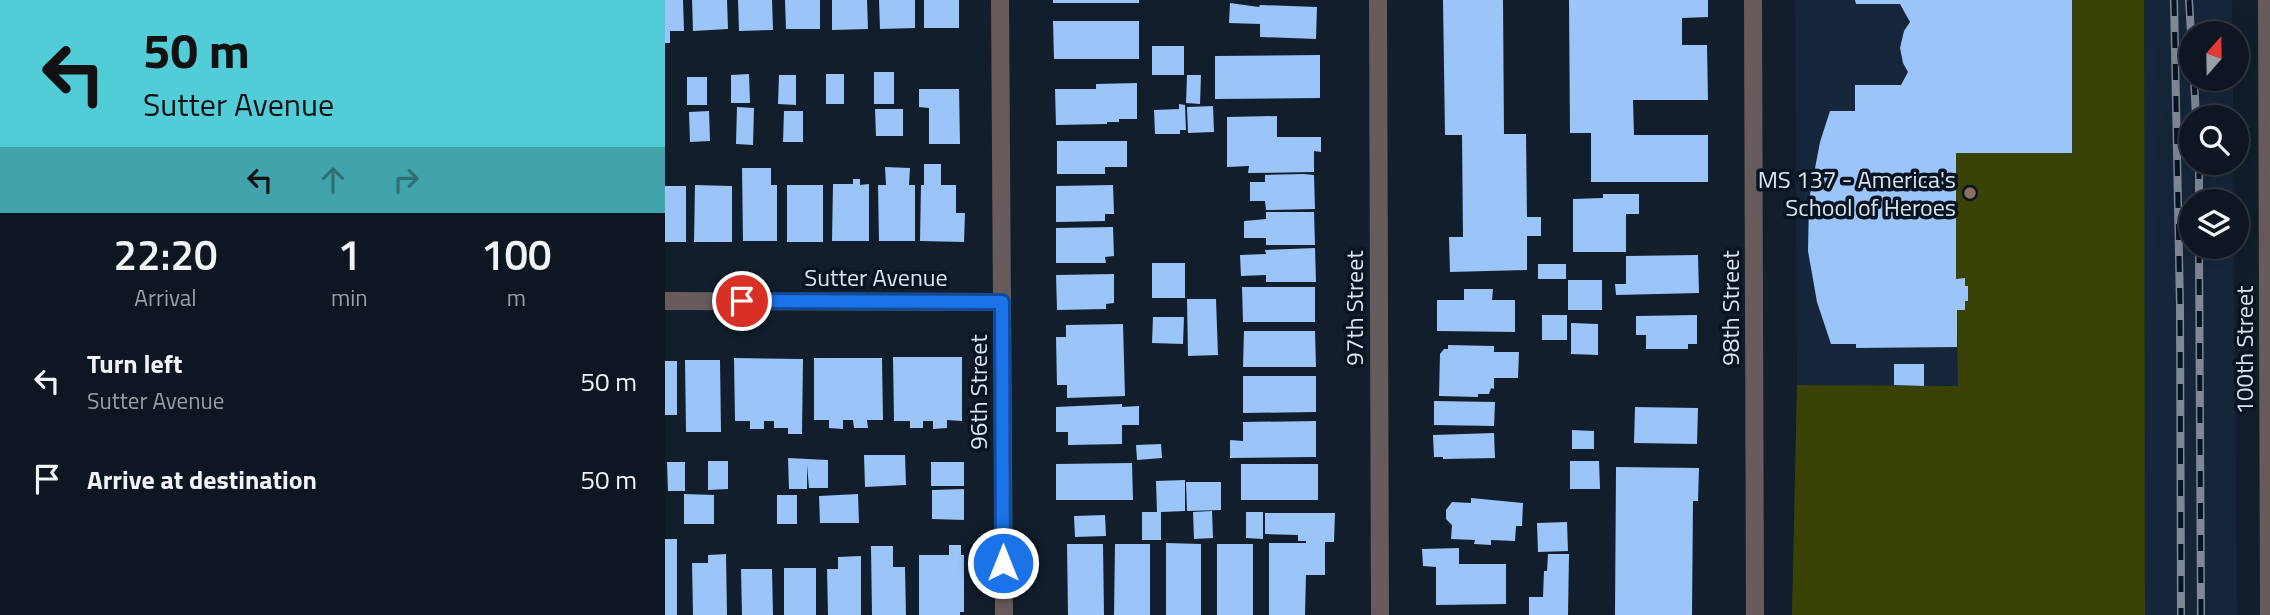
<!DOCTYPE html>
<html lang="en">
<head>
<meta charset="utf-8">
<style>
  body { margin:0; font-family:"Titillium Web",sans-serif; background:#171f2a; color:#f1f3f6; height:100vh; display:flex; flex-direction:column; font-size:26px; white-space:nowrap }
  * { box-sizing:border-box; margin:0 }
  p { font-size:23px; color:#9b9fa5 }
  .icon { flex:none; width:38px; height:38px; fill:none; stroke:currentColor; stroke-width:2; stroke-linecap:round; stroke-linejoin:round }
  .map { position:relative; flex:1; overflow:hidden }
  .panel { display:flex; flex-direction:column; background:#0e1621; width:665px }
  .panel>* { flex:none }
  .hud { background:#52ccd6; color:#111; overflow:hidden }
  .needle { width:46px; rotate:20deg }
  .buttons { position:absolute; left:1514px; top:21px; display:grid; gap:14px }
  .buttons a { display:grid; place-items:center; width:70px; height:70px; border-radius:50%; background:#0e1621; box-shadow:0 7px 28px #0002,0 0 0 2px #2e353f; font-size:35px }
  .pin { position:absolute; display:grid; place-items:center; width:60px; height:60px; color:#fff; margin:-30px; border:4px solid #fff; border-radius:50%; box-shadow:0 2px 7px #0007 }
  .me { position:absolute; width:77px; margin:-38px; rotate:0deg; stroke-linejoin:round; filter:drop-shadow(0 0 5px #0008) }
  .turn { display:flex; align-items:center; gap:24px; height:147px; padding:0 28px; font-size:32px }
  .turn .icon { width:91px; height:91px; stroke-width:2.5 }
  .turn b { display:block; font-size:49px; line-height:60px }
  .lanes { display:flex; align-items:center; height:66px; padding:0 28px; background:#0003; justify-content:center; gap:35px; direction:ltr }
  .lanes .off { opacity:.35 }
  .eta { display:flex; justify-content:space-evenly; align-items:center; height:119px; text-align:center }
  .eta b { font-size:42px; font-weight:600; line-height:49px }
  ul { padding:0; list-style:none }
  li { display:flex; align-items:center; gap:21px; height:98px; padding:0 28px }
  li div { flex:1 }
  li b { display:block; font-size:26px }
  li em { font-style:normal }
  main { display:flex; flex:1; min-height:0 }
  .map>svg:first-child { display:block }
</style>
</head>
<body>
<main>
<section class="panel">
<div class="hud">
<div class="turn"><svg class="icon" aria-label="left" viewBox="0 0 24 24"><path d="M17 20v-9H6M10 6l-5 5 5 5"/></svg><div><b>50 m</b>Sutter Avenue</div></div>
<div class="lanes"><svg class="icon" aria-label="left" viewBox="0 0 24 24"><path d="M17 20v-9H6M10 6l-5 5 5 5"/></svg><svg class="icon off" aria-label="ahead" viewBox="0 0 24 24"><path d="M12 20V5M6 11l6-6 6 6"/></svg><svg class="icon off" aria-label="right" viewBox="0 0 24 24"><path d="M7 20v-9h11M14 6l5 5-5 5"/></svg></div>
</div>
<div class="eta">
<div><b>22:20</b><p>Arrival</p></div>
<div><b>1</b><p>min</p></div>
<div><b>100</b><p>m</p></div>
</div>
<ul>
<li><svg class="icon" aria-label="left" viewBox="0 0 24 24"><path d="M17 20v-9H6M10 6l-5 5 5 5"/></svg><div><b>Turn left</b><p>Sutter Avenue</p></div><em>50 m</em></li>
<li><svg class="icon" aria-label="arrive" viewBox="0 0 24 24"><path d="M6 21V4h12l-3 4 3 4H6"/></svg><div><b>Arrive at destination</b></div><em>50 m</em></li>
</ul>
</section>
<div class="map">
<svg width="1605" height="615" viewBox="0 0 1605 615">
  <rect width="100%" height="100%" fill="#121e2c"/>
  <polygon fill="#16263a" points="1130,0 1567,0 1567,33 1526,33 1526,79 1568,79 1568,117 1526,117 1526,163 1568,163 1569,201 1526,201 1526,247 1569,247 1572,615 1127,615 1132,385"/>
  <polygon fill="#3a4105" points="1407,0 1479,0 1480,615 1127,615 1132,385 1293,386 1292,310 1300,310 1300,279 1291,279 1291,153 1407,153"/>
  <g fill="#9bc4f8">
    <polygon points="0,0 18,0 19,31 5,31 5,43 0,43"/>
    <polygon points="27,0 62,0 63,29 28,31"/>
    <polygon points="73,0 107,0 108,30 74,31"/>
    <polygon points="120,0 155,0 155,29 121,29"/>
    <polygon points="167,0 202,0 203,29 167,30"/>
    <polygon points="214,0 250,0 250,28 215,29"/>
    <rect x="259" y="0" width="35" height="28"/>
    <rect x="388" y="0" width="86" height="3"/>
    <polygon points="778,0 838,0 839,134 861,134 862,217 876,217 876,236 862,236 862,270 785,272 784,237 798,237 797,135 780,135"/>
    <polygon points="904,0 1043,0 1043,17 1017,18 1017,45 1042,45 1043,100 968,100 969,135 1043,135 1043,182 926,182 926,133 905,133"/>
    <polygon points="1190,0 1407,0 1407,153 1291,153 1291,279 1300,278 1300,286 1303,286 1303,301 1300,301 1300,310 1292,310 1292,347 1191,348 1191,344 1166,344 1152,302 1143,251 1144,200 1155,142 1165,111 1190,111 1190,85 1236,85 1243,72 1238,63 1235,48 1239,31 1245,22 1235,4 1191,4"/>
    <polygon points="565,3 594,7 595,5 652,7 651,39 595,37 595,24 564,23"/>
    <polygon points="388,21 474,21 474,59 389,59"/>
    <rect x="487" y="46" width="32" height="29"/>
    <polygon points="655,55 655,98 550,99 550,56"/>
    <rect x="209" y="72" width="20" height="32"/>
    <polygon points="84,74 85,103 66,103 66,75"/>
    <rect x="161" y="74" width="18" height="30"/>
    <polygon points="114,75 131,75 131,105 113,104"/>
    <polygon points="522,75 536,75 535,104 521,103"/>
    <rect x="22" y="77" width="20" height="28"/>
    <polygon points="472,83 472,119 454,119 454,122 442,122 442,124 391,125 390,89 431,89 431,84"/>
    <polygon points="254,89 294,89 295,144 264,144 264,108 254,107"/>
    <polygon points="514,104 520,105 521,130 515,130 515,134 490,134 489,110 514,109"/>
    <polygon points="548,106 549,132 523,133 522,107"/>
    <polygon points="72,107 89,108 88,145 71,144"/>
    <polygon points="210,109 238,109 238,136 211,136"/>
    <polygon points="44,111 45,141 25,142 24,112"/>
    <polygon points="119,111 138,111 138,142 118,142"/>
    <polygon points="612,116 612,137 656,137 656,152 649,151 649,172 583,173 584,166 562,167 562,117"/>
    <polygon points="392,141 462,141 462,167 440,167 440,174 392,174"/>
    <polygon points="259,164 276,164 276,185 291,185 291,213 300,213 299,242 255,241 256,185 259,185"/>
    <polygon points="220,167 245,168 244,185 250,185 250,241 214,241 213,185 221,185"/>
    <polygon points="77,168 106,168 106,185 112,185 112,241 78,241"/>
    <polygon points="639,174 649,175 650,209 601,210 600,201 585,201 585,182 600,182 600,175"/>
    <polygon points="188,179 195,179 195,185 204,184 204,241 167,241 168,184 188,184"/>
    <polygon points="30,185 67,186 67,242 29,242"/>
    <rect x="122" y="185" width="36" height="57"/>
    <polygon points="448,185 449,214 440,214 440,221 391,222 391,186"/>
    <rect x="0" y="186" width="21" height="56"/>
    <polygon points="938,194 974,194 974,214 961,214 961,252 908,252 908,199 938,198"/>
    <polygon points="601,212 649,212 650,245 601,245 601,238 579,238 579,221 601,219"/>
    <polygon points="448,227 449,256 440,257 441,263 391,263 391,228"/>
    <polygon points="650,248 651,282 601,282 601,275 576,276 575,255 601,254 600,250"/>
    <polygon points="1033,255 1034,293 951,295 950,284 961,284 961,256"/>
    <rect x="487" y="263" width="33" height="35"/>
    <rect x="873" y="264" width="28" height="15"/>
    <polygon points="449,274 449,303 441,304 441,309 392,310 391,275"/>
    <rect x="903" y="280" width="34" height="30"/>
    <polygon points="577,287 650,287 650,322 578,322"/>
    <polygon points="799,289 828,289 827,300 850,300 850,332 772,331 772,300 799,300"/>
    <polygon points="522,299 551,299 553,355 523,356"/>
    <rect x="877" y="315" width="25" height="25"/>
    <polygon points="1032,315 1032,344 1023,344 1023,349 981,349 981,335 971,335 971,316"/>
    <polygon points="488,317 519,317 518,344 487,343"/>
    <polygon points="906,323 933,324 933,355 906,354"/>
    <polygon points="458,324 460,396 402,398 402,385 392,385 391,337 401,337 401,325"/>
    <polygon points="579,331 650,331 651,367 578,367"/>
    <polygon points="783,345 829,346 829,352 854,352 853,378 829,378 829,389 826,388 824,394 813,394 813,397 774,396 775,354 779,349 783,349"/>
    <polygon points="228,357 297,357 297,421 282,420 282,428 268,429 268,421 258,421 258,428 245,428 245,421 229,421"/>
    <polygon points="69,358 138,359 137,434 123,434 123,428 109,428 109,421 99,421 99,429 85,429 85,421 70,421"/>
    <polygon points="149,358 217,358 218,420 202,420 203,428 189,428 188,420 178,420 178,429 164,428 164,420 149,420"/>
    <polygon points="20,360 55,360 56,432 21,432"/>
    <rect x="0" y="361" width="12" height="54"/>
    <polygon points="1229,364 1259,364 1259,386 1229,385"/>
    <polygon points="578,376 651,376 651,412 578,413"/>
    <polygon points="769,401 830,402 829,426 769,425"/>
    <polygon points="457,404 457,407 474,406 474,425 457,425 457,444 403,445 403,432 391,432 391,407"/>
    <polygon points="970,407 1033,408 1032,444 969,443"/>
    <polygon points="651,421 651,457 565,458 565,440 578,441 578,422"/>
    <polygon points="907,430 929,431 929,449 907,449"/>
    <polygon points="829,433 830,458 778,459 778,457 769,457 768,435"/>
    <polygon points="496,444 497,458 472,460 471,445"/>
    <polygon points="199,455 240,455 241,485 200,487"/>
    <polygon points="123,458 163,460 163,488 144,488 142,465 142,489 124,489"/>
    <polygon points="43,461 63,461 63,489 43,490"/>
    <polygon points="905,461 934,461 935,489 905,489"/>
    <polygon points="2,462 20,462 20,491 3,491"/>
    <rect x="266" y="462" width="33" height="24"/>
    <polygon points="467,463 468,500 391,500 391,464"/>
    <rect x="576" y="464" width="77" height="36"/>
    <polygon points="951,467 1034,468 1033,501 1028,501 1027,615 950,615"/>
    <polygon points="520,480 520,511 496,512 496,540 477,540 477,512 492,512 491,481"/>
    <polygon points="521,482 556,482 556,510 522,511"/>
    <polygon points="299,489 299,520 267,519 267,490"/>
    <polygon points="19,494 49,495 49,524 19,524"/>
    <polygon points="193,494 194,523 155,523 154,496"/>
    <rect x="112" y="495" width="20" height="29"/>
    <polygon points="806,498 858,503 857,526 851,526 850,541 826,540 826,545 809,544 810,540 786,539 787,525 781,519 781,510 787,502 806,503"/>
    <polygon points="547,511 548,538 529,539 528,512"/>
    <polygon points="581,512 598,512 598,539 581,538"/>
    <polygon points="600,513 670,513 669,542 660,542 660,575 641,575 640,615 604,615 604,543 641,543 641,541 633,541 633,535 600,534"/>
    <polygon points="440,515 441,536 410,537 409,516"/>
    <polygon points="902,522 903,551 873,552 872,523"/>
    <rect x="0" y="539" width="12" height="76"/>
    <polygon points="501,543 536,544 536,615 501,615"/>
    <polygon points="402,544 438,544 439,615 403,615"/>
    <polygon points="450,544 485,544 485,615 449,615"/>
    <rect x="552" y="544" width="36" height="71"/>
    <polygon points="284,545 296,545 296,555 299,555 299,612 295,612 295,615 254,615 254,555 284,555"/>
    <polygon points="206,546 228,546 228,567 240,567 241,615 207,615"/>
    <polygon points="794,548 794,564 841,564 841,604 771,605 771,567 758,566 757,549"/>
    <polygon points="61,554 62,615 28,615 27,563 43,563 43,555"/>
    <polygon points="883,554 904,554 903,615 864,615 864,597 878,597 879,571 882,571"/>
    <polygon points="196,556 196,615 163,615 162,569 173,569 173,557"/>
    <rect x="119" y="568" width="32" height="47"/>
    <polygon points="76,569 107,569 108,615 77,615"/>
  </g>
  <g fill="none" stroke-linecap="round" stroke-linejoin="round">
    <g stroke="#675c5b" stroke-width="18">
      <polyline points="335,0 339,615"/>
      <polyline points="713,0 715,615"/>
      <polyline points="1088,0 1090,615"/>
      <polyline points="1602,0 1604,615"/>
      <polyline points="0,301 337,302"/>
    </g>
    <g stroke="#7f8995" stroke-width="8">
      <g id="rail">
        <polyline points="1509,0 1515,307 1516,615"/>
        <polyline points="1524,0 1526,33"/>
        <polyline points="1529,79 1531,117"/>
        <polyline points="1534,163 1534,201"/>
        <polyline points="1534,247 1536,615"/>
      </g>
    </g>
    <use href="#rail" stroke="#091422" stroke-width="5" stroke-dasharray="16" stroke-linecap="butt"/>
  </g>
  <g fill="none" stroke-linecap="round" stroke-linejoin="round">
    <g stroke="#114b97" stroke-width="18">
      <polyline id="route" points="77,301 337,302 338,563"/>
    </g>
    <use href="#route" stroke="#1a73e8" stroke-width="12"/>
  </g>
  <circle fill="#8d6e63" stroke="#091422" stroke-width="2.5" cx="1305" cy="193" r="7"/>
  <g text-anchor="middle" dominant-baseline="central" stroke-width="7" stroke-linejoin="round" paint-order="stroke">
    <g font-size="24" fill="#dbe3ee" stroke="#091422" text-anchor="end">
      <text x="1291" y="179">MS 137 - America's<tspan x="1291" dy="28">School of Heroes</tspan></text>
    </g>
    <g font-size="24" fill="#dbe3ee" stroke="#091422">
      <text x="211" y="277">Sutter Avenue</text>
      <text transform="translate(689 308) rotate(-90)">97th Street</text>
      <text transform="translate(1065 308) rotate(-90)">98th Street</text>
      <text transform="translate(1579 350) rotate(-90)">100th Street</text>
      <text transform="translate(313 392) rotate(-90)">96th Street</text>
    </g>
  </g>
</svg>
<div class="buttons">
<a><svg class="needle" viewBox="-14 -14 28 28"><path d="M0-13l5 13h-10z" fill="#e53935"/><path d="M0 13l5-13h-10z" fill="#9b9fa5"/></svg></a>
<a><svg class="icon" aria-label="search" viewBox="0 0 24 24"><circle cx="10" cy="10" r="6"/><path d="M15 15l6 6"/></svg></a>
<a><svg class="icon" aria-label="layers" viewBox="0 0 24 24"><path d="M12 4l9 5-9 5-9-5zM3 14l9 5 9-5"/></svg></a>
</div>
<div class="pin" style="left:77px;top:301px;background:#d93025"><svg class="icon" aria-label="arrive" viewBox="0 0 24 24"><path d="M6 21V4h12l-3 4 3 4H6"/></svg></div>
<svg class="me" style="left:338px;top:563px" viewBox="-20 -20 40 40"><circle r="17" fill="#1a73e8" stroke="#fff" stroke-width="3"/><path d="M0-11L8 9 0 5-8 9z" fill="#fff"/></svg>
</div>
</main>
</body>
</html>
